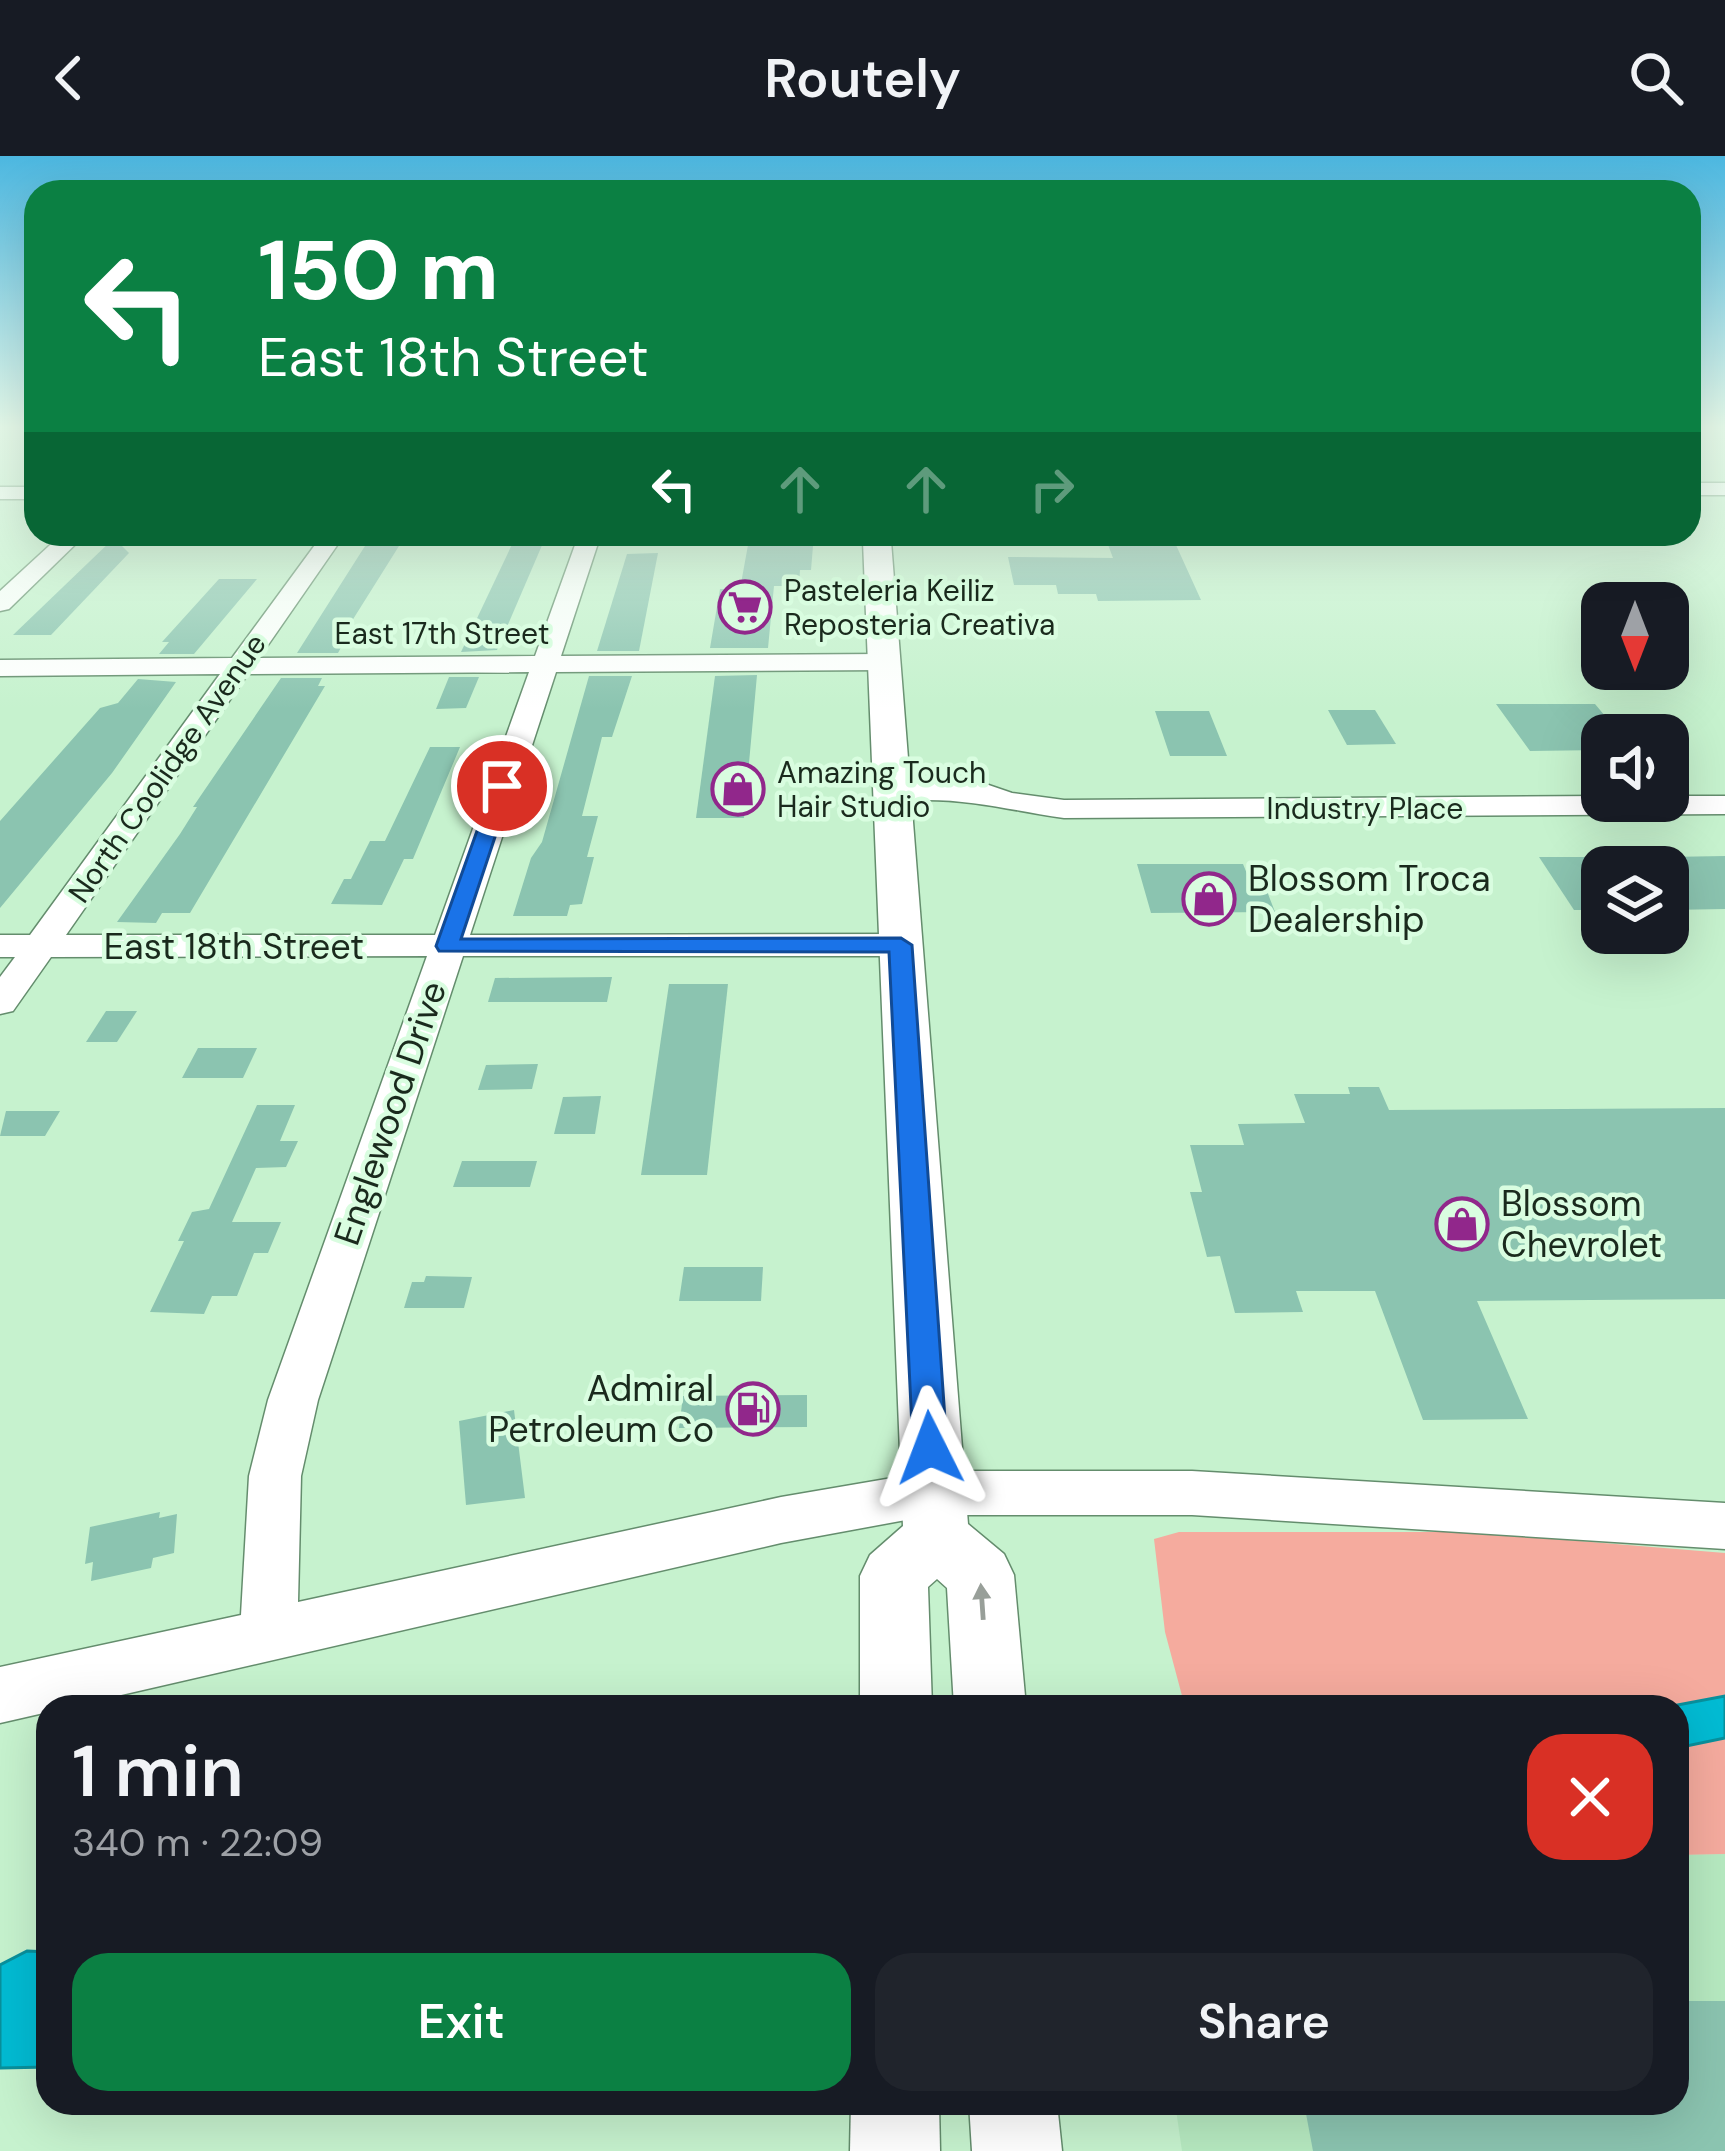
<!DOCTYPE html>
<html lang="en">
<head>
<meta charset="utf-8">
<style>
  body { margin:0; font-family:"DM Sans",sans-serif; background:#20242c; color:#f1f3f6; height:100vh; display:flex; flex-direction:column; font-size:45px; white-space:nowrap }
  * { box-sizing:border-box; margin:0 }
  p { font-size:39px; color:#9ea1a6 }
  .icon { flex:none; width:66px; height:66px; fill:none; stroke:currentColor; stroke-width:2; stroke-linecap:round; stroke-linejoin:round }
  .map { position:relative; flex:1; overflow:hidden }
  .details { position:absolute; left:36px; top:1539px; width:1653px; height:420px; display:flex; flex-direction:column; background:#171b24; border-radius:36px; box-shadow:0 12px 48px #0002 }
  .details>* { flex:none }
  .top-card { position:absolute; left:24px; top:24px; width:1677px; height:366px; border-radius:36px; box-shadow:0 12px 48px #0002; background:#0b8043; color:#fff; overflow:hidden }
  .needle { width:78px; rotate:180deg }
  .controls { position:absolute; left:1581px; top:426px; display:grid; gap:24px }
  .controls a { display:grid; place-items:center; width:108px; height:108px; border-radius:24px; background:#171b24; box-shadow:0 12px 48px #0002; font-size:60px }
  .pin { position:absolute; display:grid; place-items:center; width:102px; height:102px; color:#fff; margin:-51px; border:6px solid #fff; border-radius:50%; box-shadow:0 3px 12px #0007 }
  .me { position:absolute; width:132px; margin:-66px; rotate:357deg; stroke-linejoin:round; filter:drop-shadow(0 0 9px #0008) }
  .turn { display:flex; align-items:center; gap:42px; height:252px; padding:0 36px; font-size:54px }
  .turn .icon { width:156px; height:156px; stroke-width:2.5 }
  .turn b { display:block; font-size:84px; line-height:102px }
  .lanes { display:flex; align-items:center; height:114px; padding:0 36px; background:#0003; justify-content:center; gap:60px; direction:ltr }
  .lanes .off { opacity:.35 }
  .round { display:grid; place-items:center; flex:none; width:126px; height:126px; border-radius:36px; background:#20242c }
  .summary { display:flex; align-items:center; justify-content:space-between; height:204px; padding:0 36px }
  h1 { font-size:72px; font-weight:600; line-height:90px }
  .primary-button { display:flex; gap:24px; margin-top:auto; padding:24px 36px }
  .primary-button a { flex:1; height:138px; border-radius:36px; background:#0b8043; color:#fff; font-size:48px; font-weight:600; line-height:138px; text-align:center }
  .primary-button a+a { background:#20242c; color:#f1f3f6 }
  header { display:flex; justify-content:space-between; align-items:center; height:156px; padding:0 36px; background:#171b24; font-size:54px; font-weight:600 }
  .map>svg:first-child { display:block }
</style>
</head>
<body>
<header><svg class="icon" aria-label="back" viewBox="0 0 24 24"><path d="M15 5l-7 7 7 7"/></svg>Routely<svg class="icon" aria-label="search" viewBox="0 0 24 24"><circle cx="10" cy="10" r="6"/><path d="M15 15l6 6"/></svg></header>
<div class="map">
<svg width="1725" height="1995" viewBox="0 0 1725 1995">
  <rect width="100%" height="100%" fill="#c6f2ce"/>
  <polygon fill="#b6e9c0" points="1725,1698 1725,1995 1182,1995 1175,1947 1677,1947 1677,1699"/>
  <polygon fill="#f5ab9e" points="1179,1376 1469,1376 1725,1397 1725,1698 1677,1699 1677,1551 1185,1551 1165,1476 1154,1383"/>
  <g fill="#02bbd3" stroke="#09909c" stroke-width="3">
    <polygon points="1725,1540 1725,1582 1677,1592 1677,1551 1667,1551"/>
    <polygon points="27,1795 48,1796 48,1911 0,1912 0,1809"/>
  </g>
  <g fill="#8bc4b0">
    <polygon points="750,378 814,378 811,414 800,414 799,430 774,430 768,492 710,492 720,433 740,433"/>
    <polygon points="1104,378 1171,378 1201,444 1098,445 1096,438 1058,438 1056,429 1014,429 1008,401 1113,402"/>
    <polygon points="516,380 546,380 497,494 461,496"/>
    <polygon points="114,382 129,397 51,479 13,479"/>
    <polygon points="365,390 399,390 340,484 345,484 338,497 297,497"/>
    <polygon points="658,397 639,495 597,495 627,398"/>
    <polygon points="219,423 257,423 194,498 159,498 169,486 162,486"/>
    <polygon points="757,519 744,662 696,662 715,520"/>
    <polygon points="589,520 632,520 612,581 602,581 582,660 598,660 587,701 594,701 582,748 570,749 567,760 513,760 531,702 542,686"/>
    <polygon points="449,521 479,521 466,552 436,553"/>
    <polygon points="281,522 322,522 318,530 325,530 190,757 162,757 156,767 117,766 180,678 197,651 193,651"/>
    <polygon points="138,523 176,526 112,617 0,752 0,665 100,552 118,547"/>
    <polygon points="1496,548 1595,548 1621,579 1602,579 1602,594 1530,595"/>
    <polygon points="1328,554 1375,554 1396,588 1347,589"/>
    <polygon points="1155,555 1209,555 1227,600 1170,600"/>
    <polygon points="430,591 460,591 413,703 404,703 382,749 331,748 344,723 351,723 370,685 385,685"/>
    <polygon points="1725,700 1725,753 1668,754 1668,701"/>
    <polygon points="1539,701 1602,701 1602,754 1574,754"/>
    <polygon points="1137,708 1243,708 1252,730 1265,730 1275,756 1151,757"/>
    <polygon points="612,821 607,846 488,846 495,822"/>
    <polygon points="669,828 728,828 707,1019 641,1019"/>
    <polygon points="106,855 137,855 117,886 86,886"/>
    <polygon points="198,892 257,892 243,922 182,922"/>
    <polygon points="538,908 532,933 478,934 486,909"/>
    <polygon points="1348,931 1379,931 1389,954 1725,952 1725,1143 1477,1145 1528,1263 1423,1264 1375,1135 1296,1135 1303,1156 1235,1157 1220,1100 1207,1101 1190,1036 1202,1036 1190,989 1244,989 1238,968 1305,967 1294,938 1350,938"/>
    <polygon points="601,940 595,978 554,978 563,941"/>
    <polygon points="257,949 295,949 280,985 298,985 286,1011 256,1012 232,1066 281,1066 268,1097 254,1097 237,1140 212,1140 204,1158 150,1156 184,1085 178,1085 192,1056 209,1053"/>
    <polygon points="6,955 60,955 45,980 0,980"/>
    <polygon points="462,1005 537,1005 530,1031 453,1031"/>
    <polygon points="684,1111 763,1111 761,1145 679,1145"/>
    <polygon points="426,1120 472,1121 464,1152 404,1152 412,1126 424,1126"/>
    <polygon points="807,1239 807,1271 679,1272 683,1240"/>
    <polygon points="514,1254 525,1342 466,1349 459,1265"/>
    <polygon points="160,1356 159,1362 177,1358 174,1397 153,1402 151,1412 91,1425 93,1406 85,1408 90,1371"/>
    <polygon points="1677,1845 1725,1845 1725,1995 1313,1995 1304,1947 1677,1947"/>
  </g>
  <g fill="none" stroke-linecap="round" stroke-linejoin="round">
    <g stroke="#648d6d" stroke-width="3">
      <g id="minor">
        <rect x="1689" y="327" width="36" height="12"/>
        <rect x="0" y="331" width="36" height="12"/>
        <polygon points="62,378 86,378 9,453 0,455 0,435"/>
        <path d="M323 378H345L259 502 535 500 579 378H601L561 500 885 498 898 506 885 514 556 516 470 779 901 778 914 781 919 789 914 797 901 800H463L318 1244 301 1320 298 1446 781 1341 933 1315H1192L1725 1347V1393L1192 1359H933L781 1387 69 1551H48V1556L0 1567V1511L241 1459 249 1320 268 1244 427 800 51 801 13 855 0 858V821L15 801H0V779H30L220 518 0 520V504L232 502ZM529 516 435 779H66L248 518Z"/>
        <path d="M977 625 1012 637 1064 644 1602 640V645H1668V640H1725V658L1064 662C1014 655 972 643 921 644 905 644 888 648 877 635L892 626Z"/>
      </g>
    </g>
    <g stroke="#648d6d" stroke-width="3">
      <g id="major">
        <polygon points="882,378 891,385 968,1368 1004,1398 1014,1419 1026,1551 954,1551 947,1432 937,1423 928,1431 932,1551 860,1551 860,1420 870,1399 903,1370 863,385 867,379"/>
        <polygon points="851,1947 939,1947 940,1995 850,1995"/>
        <polygon points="969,1947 1057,1947 1062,1995 972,1995"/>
      </g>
    </g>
    <use href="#minor" fill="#fff" fill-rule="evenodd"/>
    <use href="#major" fill="#fff" fill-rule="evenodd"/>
  </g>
  <defs><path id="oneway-solid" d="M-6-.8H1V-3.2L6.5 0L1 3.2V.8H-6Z" transform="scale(3)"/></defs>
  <use fill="#989f99" href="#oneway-solid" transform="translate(982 1446) rotate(-94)"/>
  <linearGradient id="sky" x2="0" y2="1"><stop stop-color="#4cb7e0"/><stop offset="0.49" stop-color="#e5f9e9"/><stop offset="1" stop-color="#e5f9e9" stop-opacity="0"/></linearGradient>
  <rect width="1725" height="553" fill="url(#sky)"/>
  <polygon fill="#1a73e8" stroke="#114b97" stroke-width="3" points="502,624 512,630 461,783 901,782 912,789 947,1292 942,1302 930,1306 918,1302 913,1292 889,796 439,795 436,790 493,630"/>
  <defs>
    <g id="supermarket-ring" transform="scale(2.7)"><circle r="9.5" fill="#d9fde0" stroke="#91278b" stroke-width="1.5"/><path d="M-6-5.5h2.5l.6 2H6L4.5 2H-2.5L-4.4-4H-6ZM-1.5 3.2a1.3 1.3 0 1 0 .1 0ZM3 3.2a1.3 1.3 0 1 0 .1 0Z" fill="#91278b"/></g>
    <g id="shop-ring" transform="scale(2.7)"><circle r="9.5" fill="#d9fde0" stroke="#91278b" stroke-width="1.5"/><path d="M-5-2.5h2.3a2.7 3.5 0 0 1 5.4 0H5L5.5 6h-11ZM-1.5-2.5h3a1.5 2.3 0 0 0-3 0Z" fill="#91278b"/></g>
    <g id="fuel-ring" transform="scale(2.7)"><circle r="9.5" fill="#d9fde0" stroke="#91278b" stroke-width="1.5"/><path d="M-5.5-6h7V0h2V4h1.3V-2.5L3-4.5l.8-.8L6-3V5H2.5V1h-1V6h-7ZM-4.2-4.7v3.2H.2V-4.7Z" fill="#91278b"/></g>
  </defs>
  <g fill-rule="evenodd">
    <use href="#supermarket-ring" x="745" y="451"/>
    <use href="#shop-ring" x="738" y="633"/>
    <use href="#shop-ring" x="1209" y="743"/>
    <use href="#shop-ring" x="1462" y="1068"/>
    <use href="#fuel-ring" x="753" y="1253"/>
  </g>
  <g text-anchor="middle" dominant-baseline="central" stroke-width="9" stroke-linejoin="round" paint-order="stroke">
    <g font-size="30" fill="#1a2a1d" stroke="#d9fde0" text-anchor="start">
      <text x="784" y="434">Pasteleria Keiliz<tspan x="784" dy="34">Reposteria Creativa</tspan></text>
      <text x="777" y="616">Amazing Touch<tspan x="777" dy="34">Hair Studio</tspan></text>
    </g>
    <g font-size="30" fill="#1a2a1d" stroke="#d9fde0">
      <text x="442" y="477">East 17th Street</text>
      <text transform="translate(167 612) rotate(-55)">North Coolidge Avenue</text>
      <text x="1365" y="652">Industry Place</text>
    </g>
    <g font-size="36" fill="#1a2a1d" stroke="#d9fde0" text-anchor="start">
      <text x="1248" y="722">Blossom Troca<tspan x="1248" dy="41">Dealership</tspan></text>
      <text x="1501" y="1047">Blossom<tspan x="1501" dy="41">Chevrolet</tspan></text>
      <text x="714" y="1232" text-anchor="end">Admiral<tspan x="714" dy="41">Petroleum Co</tspan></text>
    </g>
    <g font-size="36" fill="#1a2a1d" stroke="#d9fde0">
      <text x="234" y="790">East 18th Street</text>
      <text transform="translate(390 957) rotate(-71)">Englewood Drive</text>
    </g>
  </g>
</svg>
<div class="controls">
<a><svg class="needle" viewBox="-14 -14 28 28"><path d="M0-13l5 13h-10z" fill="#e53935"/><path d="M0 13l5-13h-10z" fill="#9ea1a6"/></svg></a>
<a><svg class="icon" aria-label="sound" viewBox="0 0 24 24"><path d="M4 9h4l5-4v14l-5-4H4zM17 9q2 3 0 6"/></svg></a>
<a><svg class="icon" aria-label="layers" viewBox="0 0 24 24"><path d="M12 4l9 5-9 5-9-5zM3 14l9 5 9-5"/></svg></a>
</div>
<div class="pin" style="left:502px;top:630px;background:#d93025"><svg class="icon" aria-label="arrive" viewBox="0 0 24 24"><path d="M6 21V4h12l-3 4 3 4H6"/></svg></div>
<svg class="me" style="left:930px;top:1292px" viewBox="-20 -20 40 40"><path d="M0-17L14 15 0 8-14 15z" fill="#1a73e8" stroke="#fff" stroke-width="4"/></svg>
<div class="top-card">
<div class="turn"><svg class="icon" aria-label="left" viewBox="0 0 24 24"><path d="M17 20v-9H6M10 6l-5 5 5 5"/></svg><div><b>150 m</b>East 18th Street</div></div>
<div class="lanes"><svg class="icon" aria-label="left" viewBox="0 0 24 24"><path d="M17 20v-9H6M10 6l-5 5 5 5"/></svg><svg class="icon off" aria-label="ahead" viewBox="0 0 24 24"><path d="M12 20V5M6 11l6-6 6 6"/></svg><svg class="icon off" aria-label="ahead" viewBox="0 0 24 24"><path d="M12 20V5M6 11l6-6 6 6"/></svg><svg class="icon off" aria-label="right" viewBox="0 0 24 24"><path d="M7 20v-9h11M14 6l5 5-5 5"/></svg></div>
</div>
<section class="details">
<div class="summary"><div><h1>1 min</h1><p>340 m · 22:09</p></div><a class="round" style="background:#d93025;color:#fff"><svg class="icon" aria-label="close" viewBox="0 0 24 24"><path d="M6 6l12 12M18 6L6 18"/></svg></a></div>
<div class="primary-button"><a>Exit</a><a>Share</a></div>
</section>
</div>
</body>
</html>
